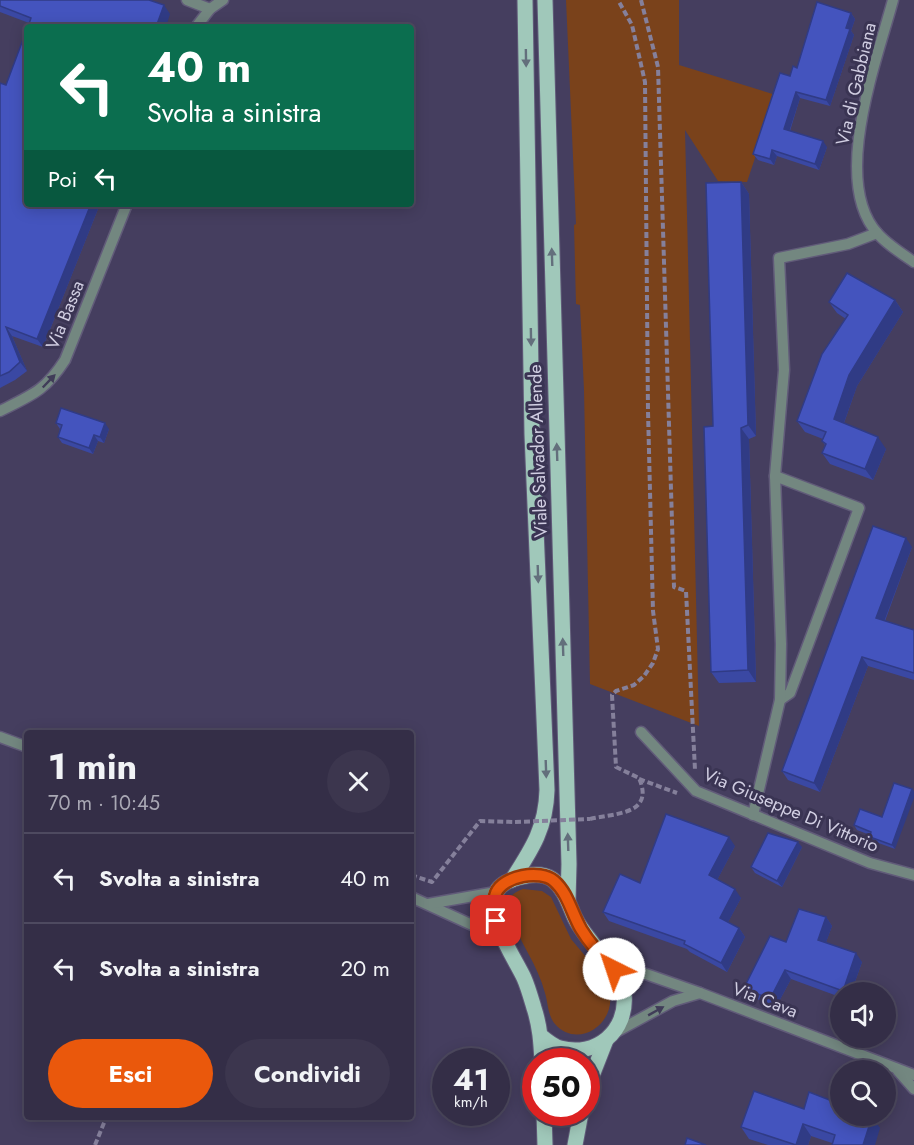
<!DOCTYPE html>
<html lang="it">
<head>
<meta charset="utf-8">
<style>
  body { margin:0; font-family:Jost,sans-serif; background:#3c364e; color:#f1f3f6; height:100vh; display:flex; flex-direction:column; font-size:22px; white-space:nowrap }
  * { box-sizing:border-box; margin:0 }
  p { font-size:20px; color:#a9a8b4 }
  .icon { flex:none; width:33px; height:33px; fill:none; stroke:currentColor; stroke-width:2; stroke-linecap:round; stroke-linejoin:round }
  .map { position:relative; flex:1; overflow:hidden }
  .side { position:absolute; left:24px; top:730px; width:390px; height:390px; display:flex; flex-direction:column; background:#342e47; border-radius:6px; box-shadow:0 3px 15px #0003,0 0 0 2px #4e4a60 }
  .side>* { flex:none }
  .banner { position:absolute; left:24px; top:24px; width:390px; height:183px; border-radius:6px; box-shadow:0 3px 15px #0003,0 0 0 2px #4e4a60; background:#0b6e4f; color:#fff; overflow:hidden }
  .tools { position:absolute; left:830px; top:982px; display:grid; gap:12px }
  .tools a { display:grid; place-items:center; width:66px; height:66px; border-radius:50%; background:#342e47; box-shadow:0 3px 15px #0003,0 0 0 2px #4e4a60; font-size:30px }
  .speed { position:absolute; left:432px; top:1048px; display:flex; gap:12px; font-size:30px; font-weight:700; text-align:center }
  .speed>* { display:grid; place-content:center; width:78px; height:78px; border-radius:50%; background:#342e47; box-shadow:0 3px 15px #0003,0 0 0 2px #4e4a60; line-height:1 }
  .speed small { font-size:15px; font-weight:400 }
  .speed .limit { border:9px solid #d22; background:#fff; color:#111 }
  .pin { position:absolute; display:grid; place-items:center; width:51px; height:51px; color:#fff; margin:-26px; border-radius:12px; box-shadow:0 3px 9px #0006 }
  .me { position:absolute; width:66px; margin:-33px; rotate:319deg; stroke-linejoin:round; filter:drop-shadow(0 0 4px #0008) }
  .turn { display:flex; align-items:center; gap:21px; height:126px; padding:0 24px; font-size:27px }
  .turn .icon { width:78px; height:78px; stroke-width:2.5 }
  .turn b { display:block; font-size:42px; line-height:51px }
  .then { display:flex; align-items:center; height:57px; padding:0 24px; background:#0003; gap:12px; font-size:22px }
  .round { display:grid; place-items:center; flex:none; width:63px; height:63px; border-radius:32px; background:#3c364e }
  .headline { display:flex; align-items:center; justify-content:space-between; height:102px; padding:0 24px }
  h1 { font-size:36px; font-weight:700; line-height:45px }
  .cta { display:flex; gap:12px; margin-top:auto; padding:12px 24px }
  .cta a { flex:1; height:69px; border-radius:36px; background:#ea580c; color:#fff; font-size:24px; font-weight:700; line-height:69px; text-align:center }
  .cta a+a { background:#3c364e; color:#f1f3f6 }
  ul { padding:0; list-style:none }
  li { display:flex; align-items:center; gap:18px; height:90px; padding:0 24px; border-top:2px solid #4e4a60 }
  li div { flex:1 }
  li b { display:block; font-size:22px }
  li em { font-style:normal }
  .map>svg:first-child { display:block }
</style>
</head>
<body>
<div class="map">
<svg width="914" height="1145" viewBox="0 0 914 1145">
  <rect width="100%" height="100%" fill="#453e5f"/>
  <g fill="#7a421b">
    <polygon points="566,0 679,0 679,65 776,95 747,182 718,181 685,130 699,726 590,684 584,390 580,305 576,304 574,225 576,224"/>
    <path d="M523 889 542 891 551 897 571 939 607 982C623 1022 578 1051 555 1024 548 1016 548 1003 545 993 538 965 519 941 509 914 507 900 509 894 523 889Z"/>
  </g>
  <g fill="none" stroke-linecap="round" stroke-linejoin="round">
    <g stroke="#615b79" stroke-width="13">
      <g id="minor">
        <polyline points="187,0 210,9"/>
        <path d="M893 0C877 60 830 182 878 234 888 245 902 254 914 262"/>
        <polyline points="196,27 210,9 223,0"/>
        <path d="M0 411C32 395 45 391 65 360L127 204"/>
        <polyline points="775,476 859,508 790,693 780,700"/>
        <polyline points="641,732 696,791 870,863 914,875"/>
        <polyline points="0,737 27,747"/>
        <polyline points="753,815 780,700 781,644 775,476 784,370 779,258 848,244 877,233"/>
        <polyline points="411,897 505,940"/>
        <polyline points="428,904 496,892"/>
        <polyline points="606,960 700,993 914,1075"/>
        <polyline points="614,1033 673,1001 700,993"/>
        <polyline points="898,1071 914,1089"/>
      </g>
    </g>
    <g stroke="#615b79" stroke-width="17">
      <g id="major">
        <polyline points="545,0 569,864 568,900"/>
        <path d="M512 880C532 849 546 828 547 790L532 434 525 0"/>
        <path d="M541 1036C547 1041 553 1046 560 1048 596 1058 628 1031 624 994 622 970 587 943 575 918 569 905 565 889 552 879 544 874 535 874 526 876 515 878 500 882 496 893 486 917 514 957 524 978 528 987 531 998 534 1008 540 1026 541 1043 542 1062"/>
        <polyline points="586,1091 606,1040"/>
        <polyline points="544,1113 545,1145"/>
        <polyline points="575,1145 581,1113"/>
      </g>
    </g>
    <g stroke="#85809b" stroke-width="4" stroke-dasharray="6 3" stroke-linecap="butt">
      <polyline points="641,0 658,67 674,587 686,591 695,770"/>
      <polyline points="639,779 677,793"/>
      <path d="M590 819C615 813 655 815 639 778L616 767 612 695 616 691 634 685 644 676 653 663 658 649 653 611 648 411 645 82 632 25 618 0"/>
      <polyline points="411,875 432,882 480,821 515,822"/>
      <polyline points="95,1145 106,1118"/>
    </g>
    <use href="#minor" stroke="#738780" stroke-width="10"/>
    <use href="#major" stroke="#a0c8ba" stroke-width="15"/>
    <polyline stroke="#85809b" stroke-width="4" stroke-dasharray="6 3" stroke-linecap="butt" points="515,822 590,819"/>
  </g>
  <g fill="#3a48a3">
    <polygon points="0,0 170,14 29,23 0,12"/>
    <polygon points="851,13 855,19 851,31 854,35 830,106 800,98 790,131 827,147 819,170 777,156 774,165 758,160 753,154 790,76"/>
    <polygon points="0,83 27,204 100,204 43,347 12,336 27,371 15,380 0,388"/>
    <polygon points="741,182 749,194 756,436 749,439 756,682 719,683 711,672 713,426"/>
    <polygon points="895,300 903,312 857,386 844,423 886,449 873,480 830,464 822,453 825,445 822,441 823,439 805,432 797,421 846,319 837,313 829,302"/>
    <polygon points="56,423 109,429 104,443 98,441 93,454 62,443 58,437 60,429"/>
    <polygon points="912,547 885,621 914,630 914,680 868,666 820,792 788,780 782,771"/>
    <polygon points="882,817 895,849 873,841 870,837 870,835 857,830 854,825"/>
    <polygon points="735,846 717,880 741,898 728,922 739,928 745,937 727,972 690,952 687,949 609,921 603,912"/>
    <polygon points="802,847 782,887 755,873 751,867"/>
    <polygon points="826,917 832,926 826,942 862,962 851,993 840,993 840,997 791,979 776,1007 750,996 744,988 786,942"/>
    <polygon points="804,1109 880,1128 832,1143 811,1136 808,1145 768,1145 749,1139 741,1127"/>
  </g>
  <g fill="#303b85">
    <polygon points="164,5 170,14 166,27 156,27"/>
    <polygon points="851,13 855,19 851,31 854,35 830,106 826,100"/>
    <polygon points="796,92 800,98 788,135 784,129"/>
    <polygon points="823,141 827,147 819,170 815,164"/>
    <polygon points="772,150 777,156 774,165 770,159"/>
    <polygon points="741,182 749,194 756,436 748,425"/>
    <polygon points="91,204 100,204 43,347 37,339"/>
    <polygon points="895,300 903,312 857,386 841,431 834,419 849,375"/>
    <polygon points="6,327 12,336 27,371 20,362"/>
    <polygon points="105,423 109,429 104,443 100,437"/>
    <polygon points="741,428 749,439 756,682 748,670"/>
    <polygon points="94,435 98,441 93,454 89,448"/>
    <polygon points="878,437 886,449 873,480 865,469"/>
    <polygon points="906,538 912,547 882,627 876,618"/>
    <polygon points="862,657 868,666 820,792 814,783"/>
    <polygon points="912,789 914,791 914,798 895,849 892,845"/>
    <polygon points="729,837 735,846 715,884 709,875"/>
    <polygon points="798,842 802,847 782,887 777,881"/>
    <polygon points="735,889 741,898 726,926 720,918"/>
    <polygon points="826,917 832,926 824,948 818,940"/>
    <polygon points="739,928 745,937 727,972 721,963"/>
    <polygon points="856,953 862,962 851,993 844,993 843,991"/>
    <polygon points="785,970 791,979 776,1007 770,999"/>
    <polygon points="872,1117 880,1128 875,1145 863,1145"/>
    <polygon points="803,1124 811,1136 808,1145 796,1145"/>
  </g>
  <g fill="#4454be" stroke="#303b85" stroke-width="1.5">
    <polygon points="0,0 149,0 164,5 156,27 28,27 31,18 0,6"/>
    <polygon points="817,2 851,13 846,28 850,29 826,100 796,92 784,129 823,141 815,164 772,150 770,159 753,154 780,73 790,76 793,66 797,68"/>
    <polygon points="27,29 27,204 91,204 37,339 6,327 20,362 9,372 0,376 0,83 6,85"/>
    <polygon points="741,182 748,425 741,428 748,670 711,672 704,427 713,426 706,183"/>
    <polygon points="847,273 895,300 849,375 834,419 878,437 865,469 822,453 826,444 822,441 826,432 797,421 822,354 848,315 829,302"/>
    <polygon points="61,408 105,423 100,437 94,435 89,448 58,437 62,425 56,423"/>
    <polygon points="873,526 906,538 876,618 914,630 914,673 862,657 814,783 782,771"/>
    <polygon points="894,783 912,789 892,845 870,837 871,832 854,825 860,809 882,817"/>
    <polygon points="666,814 729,837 709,875 735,889 720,918 739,928 721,963 684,944 685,941 603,912 620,874 640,883"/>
    <polygon points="768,833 798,842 777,881 751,867"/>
    <polygon points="799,909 826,917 818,940 856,953 843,991 785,970 770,999 744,988 770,936 786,942"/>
    <polygon points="754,1091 804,1109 809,1092 840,1104 840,1116 870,1116 872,1117 863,1145 832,1145 835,1135 803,1124 796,1145 741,1127"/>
    <polygon points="687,1138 706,1145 685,1145"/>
  </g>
  <defs><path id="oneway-solid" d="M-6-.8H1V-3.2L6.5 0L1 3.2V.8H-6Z" transform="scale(1.5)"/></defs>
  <g fill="#636f7c">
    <use href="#oneway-solid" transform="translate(526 58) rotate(89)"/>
    <use href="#oneway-solid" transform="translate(552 257) rotate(-92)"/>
    <use href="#oneway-solid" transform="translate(531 337) rotate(89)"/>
    <use href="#oneway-solid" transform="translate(557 452) rotate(-92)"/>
    <use href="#oneway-solid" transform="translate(538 574) rotate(88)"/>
    <use href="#oneway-solid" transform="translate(563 647) rotate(-92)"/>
    <use href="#oneway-solid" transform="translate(546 769) rotate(88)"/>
    <use href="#oneway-solid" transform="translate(568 842) rotate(-92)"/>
  </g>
  <g fill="#403c58">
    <use href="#oneway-solid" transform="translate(49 381) rotate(-46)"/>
    <use href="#oneway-solid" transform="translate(656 1011) rotate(-29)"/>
  </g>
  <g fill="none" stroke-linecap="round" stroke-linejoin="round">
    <g stroke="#983908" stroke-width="15">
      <path id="route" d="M496 921C495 912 492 902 496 893 503 876 540 869 554 881 568 893 572 914 581 929 590 944 602 957 614 969"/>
    </g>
    <use href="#route" stroke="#ea580c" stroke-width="10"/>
  </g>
  <g text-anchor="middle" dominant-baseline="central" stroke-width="6" stroke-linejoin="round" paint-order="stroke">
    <g font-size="18" fill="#d1cee2" stroke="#3a3453">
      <text transform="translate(856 84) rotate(-77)">Via di Gabbiana</text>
      <text transform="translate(65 315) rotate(-68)">Via Bassa</text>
      <text transform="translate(538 451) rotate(-92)">Viale Salvador Allende</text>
      <text transform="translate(791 810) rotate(23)">Via Giuseppe Di Vittorio</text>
      <text transform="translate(765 1000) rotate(21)">Via Cava</text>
    </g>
  </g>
</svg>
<div class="tools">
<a><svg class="icon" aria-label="sound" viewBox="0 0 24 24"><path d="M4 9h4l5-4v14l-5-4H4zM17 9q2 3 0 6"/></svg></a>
<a><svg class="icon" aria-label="search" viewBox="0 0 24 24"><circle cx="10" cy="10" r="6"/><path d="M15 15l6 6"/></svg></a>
</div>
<div class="speed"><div>41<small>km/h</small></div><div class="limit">50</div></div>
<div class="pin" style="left:496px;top:921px;background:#d93025"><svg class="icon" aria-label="arrive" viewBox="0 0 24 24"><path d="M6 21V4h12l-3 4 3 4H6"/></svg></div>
<svg class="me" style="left:614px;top:969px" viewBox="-20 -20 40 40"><circle r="19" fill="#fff"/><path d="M0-13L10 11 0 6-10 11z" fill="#ea580c"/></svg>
<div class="banner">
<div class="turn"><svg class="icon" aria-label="left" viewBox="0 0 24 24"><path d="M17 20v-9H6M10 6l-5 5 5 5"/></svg><div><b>40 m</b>Svolta a sinistra</div></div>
<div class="then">Poi<svg class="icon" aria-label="left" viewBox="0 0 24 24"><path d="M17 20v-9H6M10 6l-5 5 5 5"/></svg></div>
</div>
<section class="side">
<div class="headline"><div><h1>1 min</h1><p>70 m · 10:45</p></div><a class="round"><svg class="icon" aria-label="close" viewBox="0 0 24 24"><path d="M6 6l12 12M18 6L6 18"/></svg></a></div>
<ul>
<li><svg class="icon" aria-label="left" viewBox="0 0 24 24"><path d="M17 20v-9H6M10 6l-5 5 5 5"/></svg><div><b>Svolta a sinistra</b></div><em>40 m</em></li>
<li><svg class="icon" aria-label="left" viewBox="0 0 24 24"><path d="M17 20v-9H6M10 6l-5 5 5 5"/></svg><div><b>Svolta a sinistra</b></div><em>20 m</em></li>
</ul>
<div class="cta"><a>Esci</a><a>Condividi</a></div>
</section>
</div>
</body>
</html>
